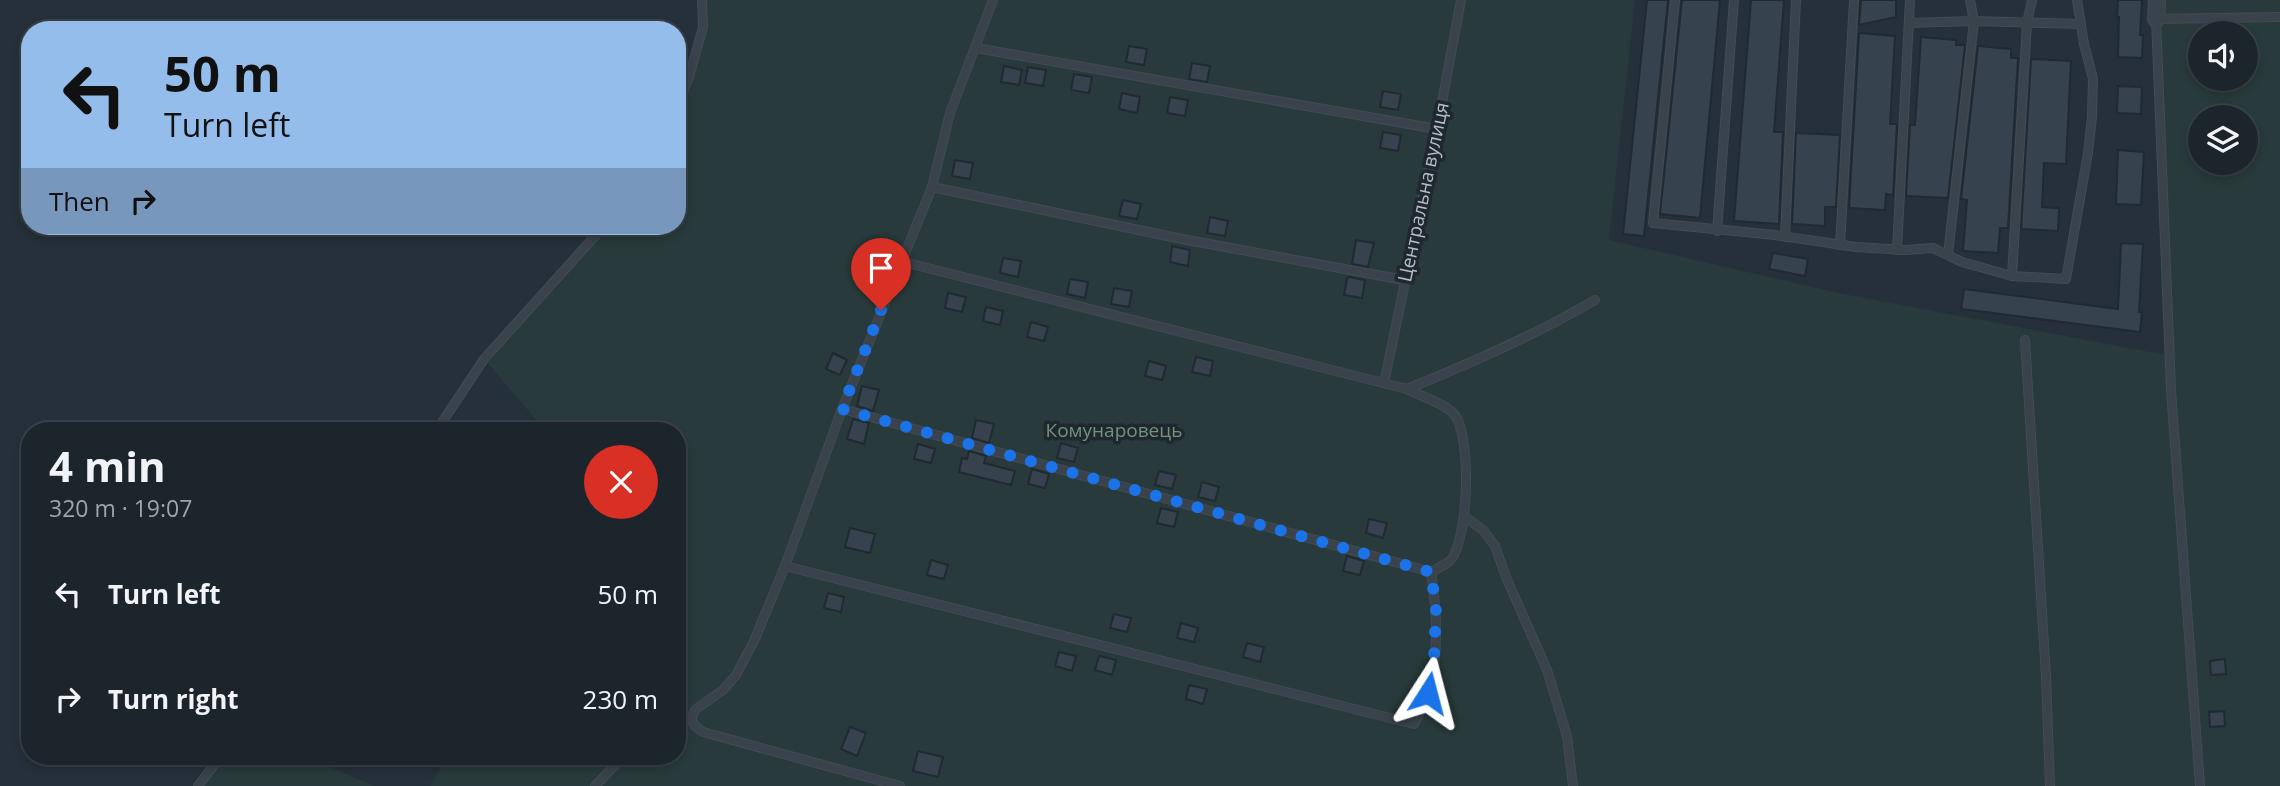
<!DOCTYPE html>
<html lang="en">
<head>
<meta charset="utf-8">
<style>
  body { margin:0; font-family:"Open Sans",sans-serif; background:#293038; color:#f1f3f6; height:100vh; display:flex; flex-direction:column; font-size:26px; white-space:nowrap }
  * { box-sizing:border-box; margin:0 }
  p { font-size:23px; color:#a0a4a9 }
  .icon { flex:none; width:38px; height:38px; fill:none; stroke:currentColor; stroke-width:2; stroke-linecap:round; stroke-linejoin:round }
  .map { position:relative; flex:1; overflow:hidden }
  .drawer { position:absolute; left:21px; top:422px; width:665px; height:343px; display:flex; flex-direction:column; background:#1c242c; border-radius:28px; box-shadow:0 4px 10px #0003,0 0 0 2px #3a4148 }
  .drawer>* { flex:none }
  .guide { position:absolute; left:21px; top:21px; width:665px; height:214px; border-radius:28px; box-shadow:0 4px 10px #0003,0 0 0 2px #3a4148; background:#95bdeb; color:#111; overflow:hidden }
  .controls { position:absolute; left:2188px; top:21px; display:grid; gap:14px }
  .controls a { display:grid; place-items:center; width:70px; height:70px; border-radius:50%; background:#1c242c; box-shadow:0 4px 10px #0003,0 0 0 2px #3a4148; font-size:35px }
  .pin { position:absolute; display:grid; place-items:center; width:60px; height:60px; color:#fff; margin:-72px -30px; border-radius:50% 50% 50% 0; rotate:-45deg; box-shadow:0 0 7px #0007 }
  .pin .icon { rotate:45deg }
  .me { position:absolute; width:77px; margin:-38px; rotate:9deg; stroke-linejoin:round; filter:drop-shadow(0 0 5px #0008) }
  .turn { display:flex; align-items:center; gap:24px; height:147px; padding:0 28px; font-size:32px }
  .turn .icon { width:91px; height:91px; stroke-width:2.5 }
  .turn b { display:block; font-size:49px; line-height:60px }
  .then { display:flex; align-items:center; height:66px; padding:0 28px; background:#0003; gap:14px; font-size:26px }
  .round { display:grid; place-items:center; flex:none; width:74px; height:74px; border-radius:37px; background:#293038 }
  .headline { display:flex; align-items:center; justify-content:space-between; height:119px; padding:0 28px }
  h1 { font-size:42px; font-weight:700; line-height:52px }
  ul { padding:0; list-style:none }
  li { display:flex; align-items:center; gap:21px; height:105px; padding:0 28px }
  li div { flex:1 }
  li b { display:block; font-size:26px }
  li em { font-style:normal }
  .map>svg:first-child { display:block }
</style>
</head>
<body>
<div class="map">
<svg width="2280" height="786" viewBox="0 0 2280 786">
  <rect width="100%" height="100%" fill="#26303a"/>
  <g fill="#283a3b" fill-rule="evenodd">
    <path d="M702 0H1635L1609 240 1838 293 2166 355 2157 0H2280V786H430L447 756H677V430H545L484 359 604 226H677V108L703 28ZM2200 33H2245V79H2200ZM2200 117H2245V163H2200Z"/>
    <polygon points="221,756 304,756 374,786 198,786"/>
  </g>
  <g fill="#36424d" stroke="#212932" stroke-width="2">
    <polygon points="1647,0 1668,0 1644,236 1623,234"/>
    <polygon points="1682,0 1720,0 1700,218 1660,214"/>
    <polygon points="1751,0 1784,0 1774,132 1783,132 1779,224 1734,221"/>
    <polygon points="1861,0 1896,0 1896,17 1859,25"/>
    <polygon points="2118,0 2142,0 2140,35 2143,35 2142,58 2118,57 2119,17 2117,17"/>
    <polygon points="1859,33 1895,36 1890,124 1897,124 1893,195 1886,194 1885,210 1849,208"/>
    <polygon points="1921,37 1956,40 1956,45 1965,45 1948,198 1906,196 1910,125 1915,125"/>
    <polygon points="1129,46 1147,49 1144,65 1126,62"/>
    <polygon points="1978,46 2011,49 2011,58 2018,58 2008,228 2000,228 1998,253 1963,251 1967,200 1961,199"/>
    <polygon points="2031,59 2071,61 2066,164 2044,163 2042,207 2059,208 2058,231 2021,229"/>
    <polygon points="1192,63 1210,66 1207,82 1189,79"/>
    <polygon points="1004,66 1022,70 1019,85 1001,82"/>
    <polygon points="1028,67 1046,70 1043,86 1025,83"/>
    <polygon points="1074,74 1092,77 1089,93 1071,90"/>
    <polygon points="2118,86 2142,87 2141,114 2117,113"/>
    <polygon points="1383,91 1401,94 1398,110 1380,107"/>
    <polygon points="1122,93 1140,97 1137,113 1119,109"/>
    <polygon points="1170,97 1188,100 1185,116 1167,113"/>
    <polygon points="1383,132 1401,135 1398,151 1380,148"/>
    <polygon points="1796,133 1840,135 1836,207 1825,207 1825,226 1792,224"/>
    <polygon points="2118,150 2144,152 2141,205 2116,204"/>
    <polygon points="955,160 973,163 970,179 952,176"/>
    <polygon points="1123,200 1141,204 1137,219 1119,216"/>
    <polygon points="1210,217 1228,221 1225,236 1207,233"/>
    <polygon points="1356,240 1374,243 1368,267 1352,264"/>
    <polygon points="2121,243 2143,244 2139,312 2142,312 2140,332 1961,309 1964,289 2118,309"/>
    <polygon points="1172,246 1190,250 1188,266 1170,262"/>
    <polygon points="1773,253 1808,259 1805,276 1769,269"/>
    <polygon points="1003,258 1021,261 1018,277 1000,273"/>
    <polygon points="1349,277 1365,280 1362,298 1344,295 1347,279"/>
    <polygon points="1070,279 1088,282 1085,298 1067,294"/>
    <polygon points="1114,288 1132,291 1129,307 1111,304"/>
    <polygon points="948,293 966,297 962,312 945,308"/>
    <polygon points="986,307 1003,311 1000,325 983,321"/>
    <polygon points="1031,322 1048,327 1044,341 1027,337"/>
    <polygon points="833,353 847,360 840,375 826,369"/>
    <polygon points="1196,357 1213,361 1210,376 1192,372"/>
    <polygon points="1149,361 1166,366 1162,380 1145,376"/>
    <polygon points="862,386 879,390 873,411 857,406"/>
    <polygon points="853,419 869,423 864,444 847,439"/>
    <polygon points="976,420 994,424 989,443 972,438"/>
    <polygon points="1061,443 1078,448 1074,462 1057,458"/>
    <polygon points="918,444 935,449 931,463 914,459"/>
    <polygon points="969,451 986,456 984,463 1015,471 1011,485 959,472 962,458 967,459"/>
    <polygon points="1032,469 1049,474 1045,488 1028,484"/>
    <polygon points="1159,471 1176,475 1172,489 1155,485"/>
    <polygon points="1202,482 1219,487 1215,501 1198,497"/>
    <polygon points="1161,508 1178,512 1174,527 1157,523"/>
    <polygon points="1369,519 1387,523 1383,538 1366,533"/>
    <polygon points="850,528 875,534 870,553 845,547"/>
    <polygon points="1347,556 1364,561 1360,575 1343,571"/>
    <polygon points="931,560 948,565 944,579 927,575"/>
    <polygon points="828,593 844,597 841,612 824,608"/>
    <polygon points="1114,614 1131,618 1127,632 1110,628"/>
    <polygon points="1181,623 1198,628 1194,642 1177,638"/>
    <polygon points="1247,643 1264,647 1260,662 1243,657"/>
    <polygon points="1059,652 1076,656 1072,671 1055,666"/>
    <polygon points="1099,656 1116,660 1112,675 1095,670"/>
    <polygon points="2225,659 2226,674 2211,675 2210,661"/>
    <polygon points="1189,685 1207,689 1203,704 1186,699"/>
    <polygon points="2224,711 2225,726 2210,727 2209,712"/>
    <polygon points="850,727 866,733 857,756 841,749"/>
    <polygon points="918,751 943,757 938,777 913,771"/>
  </g>
  <g fill="none" stroke-linecap="round" stroke-linejoin="round">
    <g stroke="#434b54" stroke-width="10">
      <g id="lane">
        <polyline points="1675,0 1653,223 1775,235 1856,247 1905,250 1933,248 1962,262 2012,276 2066,279 2088,153 2092,117 2093,79 2084,44 2077,0"/>
        <polyline points="1909,23 1974,21 2081,24"/>
        <polyline points="976,48 1437,129"/>
        <polyline points="677,108 689,77 703,27 702,0"/>
        <polyline points="932,187 1182,239 1404,280"/>
        <polyline points="1717,231 1734,0"/>
        <polyline points="1785,237 1796,0"/>
        <polyline points="1840,245 1854,0"/>
        <polyline points="1897,250 1910,0"/>
        <polyline points="1948,255 1974,21 1970,0"/>
        <polyline points="2012,276 2027,23 2032,0"/>
        <polyline points="2025,340 2046,676 2050,786"/>
        <polyline points="1384,383 1437,129 1461,0"/>
        <path d="M1407 389C1472 363 1535 335 1595 300"/>
        <polyline points="842,409 1431,572"/>
        <polyline points="437,430 484,359 604,226"/>
        <polyline points="1465,517 1483,530 1495,546 1506,577 1547,670 1567,736 1573,786"/>
        <path d="M785 566 1414 724C1419 714 1425 704 1428 694 1440 655 1437 611 1431 572 1436 569 1445 565 1450 561 1469 540 1472 436 1454 414 1447 405 1419 395 1407 389L900 261"/>
        <polyline points="691,718 695,726 703,732 900,786"/>
        <polyline points="677,723 691,718 696,709 723,690 736,675 754,641 785,566 842,409 932,187 950,113 993,0"/>
        <polyline points="198,786 221,756"/>
        <polyline points="595,786 624,756"/>
        <polyline points="2200,786 2171,390 2156,19 2280,17"/>
      </g>
    </g>
    <g stroke="#434b54" stroke-width="18">
      <polyline id="street" points="2156,19 2157,0"/>
    </g>
    <use href="#lane" stroke="#3a424b" stroke-width="8"/>
    <use href="#street" stroke="#3a424b" stroke-width="16"/>
  </g>
  <g fill="none" stroke-linecap="round" stroke-linejoin="round">
    <polyline stroke="#1a73e8" stroke-width="12" stroke-dasharray="0 21.6" points="881,310 842,409 1431,572 1436,609 1434,659 1428,693"/>
  </g>
  <g text-anchor="middle" dominant-baseline="central" stroke-width="7" stroke-linejoin="round" paint-order="stroke">
    <g font-size="19" fill="#b6bdc6" stroke="#1f2730">
      <text transform="translate(1423 192) rotate(-78)">Центральна вулиця</text>
    </g>
    <g font-size="19" fill="#709475" stroke="#1f2730">
      <text x="1114" y="430">Комунаровець</text>
    </g>
  </g>
</svg>
<div class="controls">
<a><svg class="icon" aria-label="sound" viewBox="0 0 24 24"><path d="M4 9h4l5-4v14l-5-4H4zM17 9q2 3 0 6"/></svg></a>
<a><svg class="icon" aria-label="layers" viewBox="0 0 24 24"><path d="M12 4l9 5-9 5-9-5zM3 14l9 5 9-5"/></svg></a>
</div>
<div class="pin" style="left:881px;top:310px;background:#d93025"><svg class="icon" aria-label="arrive" viewBox="0 0 24 24"><path d="M6 21V4h12l-3 4 3 4H6"/></svg></div>
<svg class="me" style="left:1428px;top:693px" viewBox="-20 -20 40 40"><path d="M0-17L14 15 0 8-14 15z" fill="#1a73e8" stroke="#fff" stroke-width="4"/></svg>
<div class="guide">
<div class="turn"><svg class="icon" aria-label="left" viewBox="0 0 24 24"><path d="M17 20v-9H6M10 6l-5 5 5 5"/></svg><div><b>50 m</b>Turn left</div></div>
<div class="then">Then<svg class="icon" aria-label="right" viewBox="0 0 24 24"><path d="M7 20v-9h11M14 6l5 5-5 5"/></svg></div>
</div>
<section class="drawer">
<div class="headline"><div><h1>4 min</h1><p>320 m · 19:07</p></div><a class="round" style="background:#d93025;color:#fff"><svg class="icon" aria-label="close" viewBox="0 0 24 24"><path d="M6 6l12 12M18 6L6 18"/></svg></a></div>
<ul>
<li><svg class="icon" aria-label="left" viewBox="0 0 24 24"><path d="M17 20v-9H6M10 6l-5 5 5 5"/></svg><div><b>Turn left</b></div><em>50 m</em></li>
<li><svg class="icon" aria-label="right" viewBox="0 0 24 24"><path d="M7 20v-9h11M14 6l5 5-5 5"/></svg><div><b>Turn right</b></div><em>230 m</em></li>
</ul>
</section>
</div>
</body>
</html>
